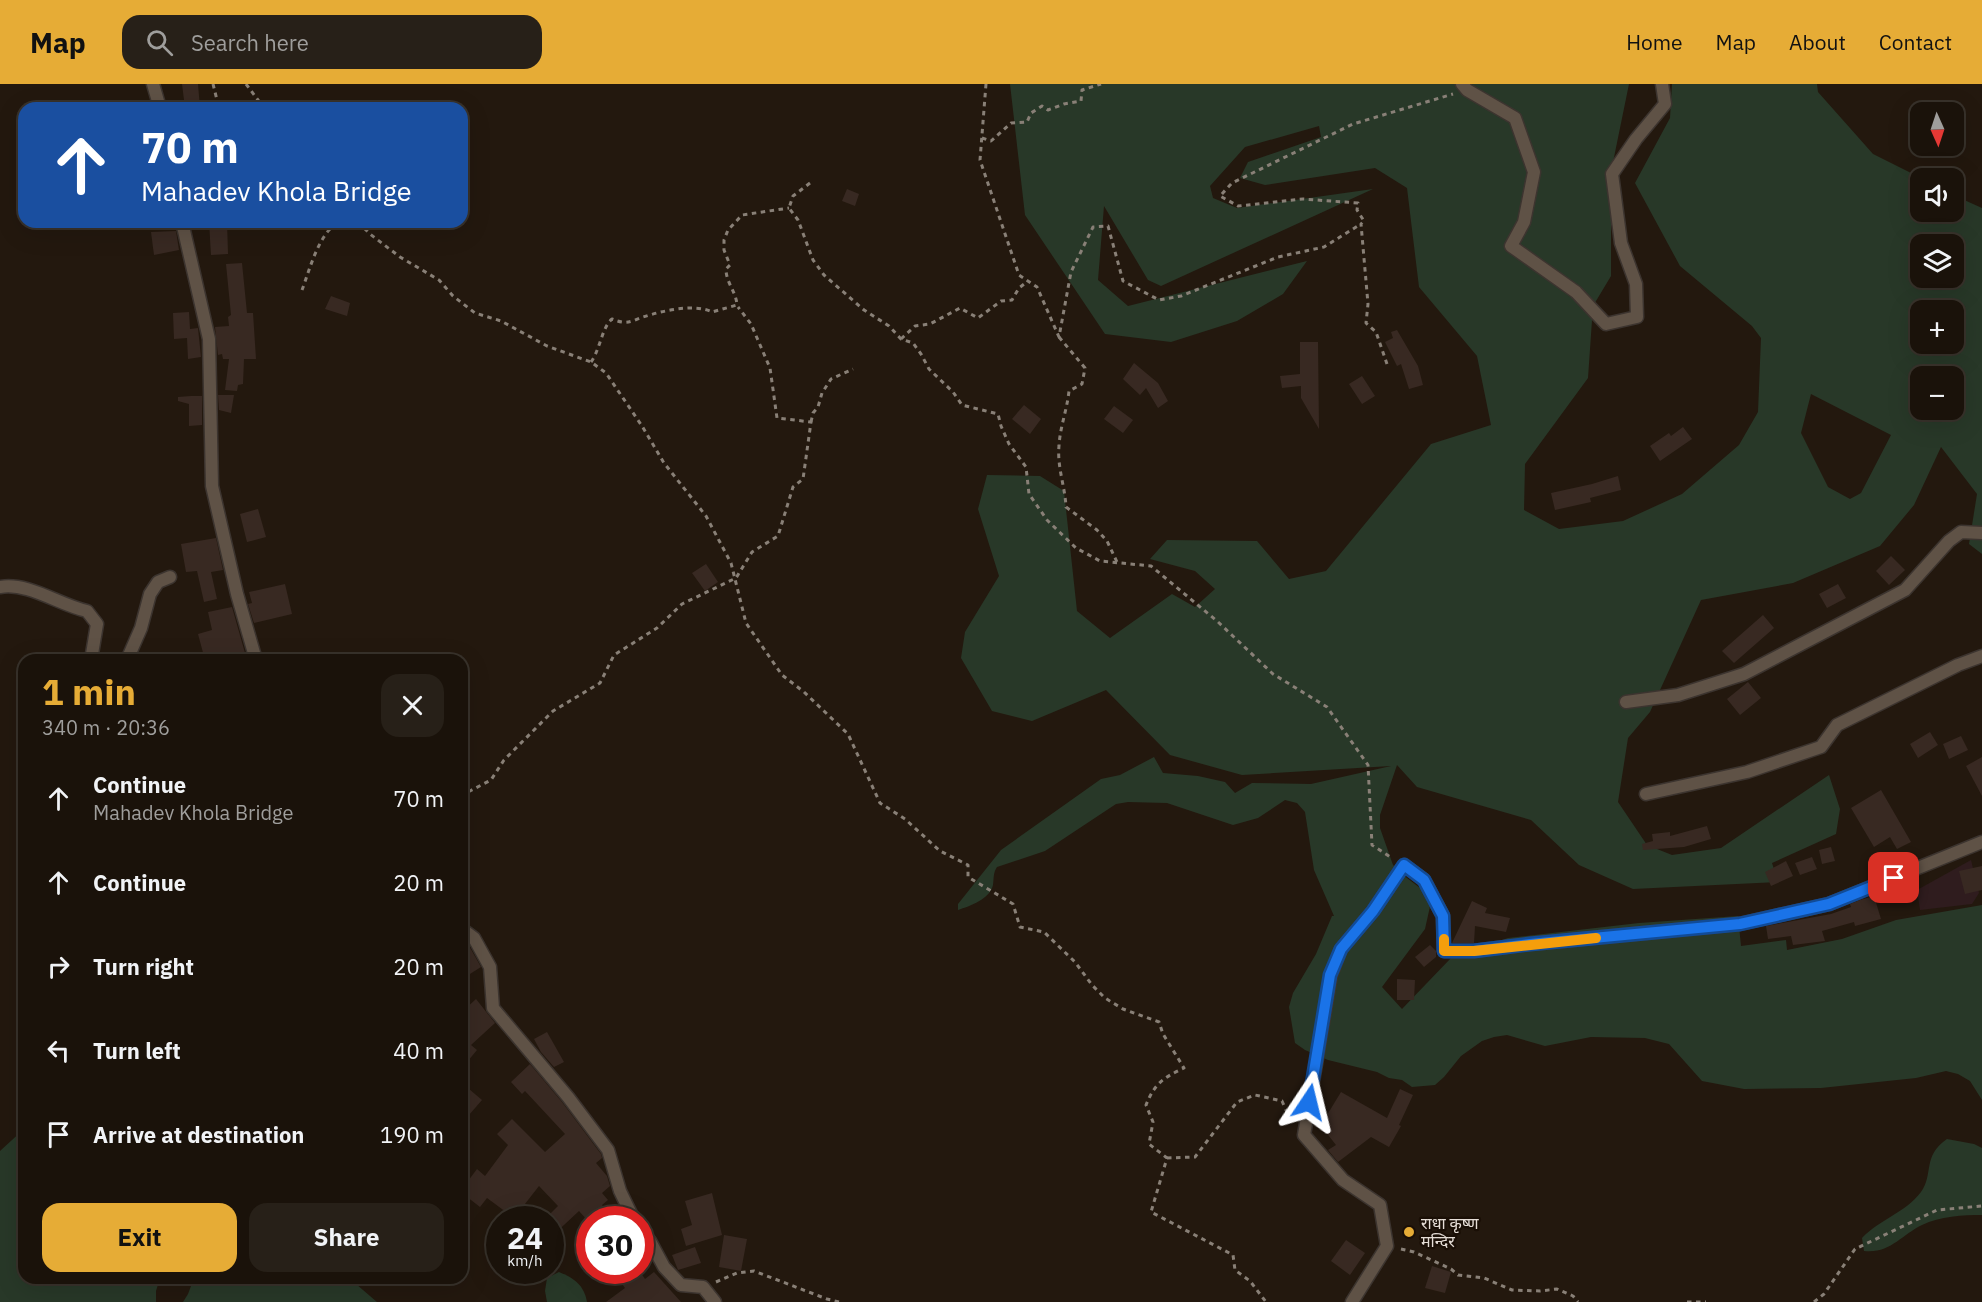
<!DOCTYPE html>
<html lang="en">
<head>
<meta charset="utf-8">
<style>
  body { margin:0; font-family:"IBM Plex Sans","Noto Sans Devanagari",sans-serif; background:#272018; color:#f1f3f6; height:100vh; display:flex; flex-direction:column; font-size:22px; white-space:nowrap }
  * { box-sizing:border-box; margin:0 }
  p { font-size:20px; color:#9f9e9c }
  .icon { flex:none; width:33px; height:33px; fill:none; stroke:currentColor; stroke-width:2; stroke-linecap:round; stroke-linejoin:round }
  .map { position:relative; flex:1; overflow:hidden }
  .details { position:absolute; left:18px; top:570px; width:450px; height:630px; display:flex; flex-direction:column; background:#1a120a; border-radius:18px; box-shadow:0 6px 24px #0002,0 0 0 2px #38322b }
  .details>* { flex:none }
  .top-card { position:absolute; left:18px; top:18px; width:450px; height:126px; border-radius:18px; box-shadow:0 6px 24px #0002,0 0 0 2px #38322b; background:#1a4fa0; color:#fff; overflow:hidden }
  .needle { width:39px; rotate:177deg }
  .buttons { position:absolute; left:1910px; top:18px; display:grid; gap:12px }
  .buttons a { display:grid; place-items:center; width:54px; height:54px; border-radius:12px; background:#1a120a; box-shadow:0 6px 24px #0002,0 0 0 2px #38322b; font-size:30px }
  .speed { position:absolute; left:486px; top:1122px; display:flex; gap:12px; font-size:30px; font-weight:700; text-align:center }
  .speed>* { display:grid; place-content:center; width:78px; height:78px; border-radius:50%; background:#1a120a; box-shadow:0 6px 24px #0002,0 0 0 2px #38322b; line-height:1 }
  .speed small { font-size:15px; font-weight:400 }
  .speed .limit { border:9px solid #d22; background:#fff; color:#111 }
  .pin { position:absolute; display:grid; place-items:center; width:51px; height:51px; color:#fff; margin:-26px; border-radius:12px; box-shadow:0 3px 9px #0006 }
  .me { position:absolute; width:66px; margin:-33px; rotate:10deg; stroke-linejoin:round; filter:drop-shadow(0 0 4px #0008) }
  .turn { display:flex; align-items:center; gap:21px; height:126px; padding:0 24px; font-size:27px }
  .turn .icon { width:78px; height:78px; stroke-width:2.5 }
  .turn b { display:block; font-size:42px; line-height:51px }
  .round { display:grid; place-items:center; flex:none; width:63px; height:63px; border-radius:18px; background:#272018 }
  .head { display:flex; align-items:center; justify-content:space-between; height:102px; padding:0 24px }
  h1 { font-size:36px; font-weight:800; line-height:45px; color:#e6ac36 }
  .button { display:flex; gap:12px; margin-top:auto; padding:12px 24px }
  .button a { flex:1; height:69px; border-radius:18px; background:#e6ac36; color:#111; font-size:24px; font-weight:800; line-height:69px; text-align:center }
  .button a+a { background:#272018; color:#f1f3f6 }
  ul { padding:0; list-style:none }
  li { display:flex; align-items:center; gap:18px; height:84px; padding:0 24px }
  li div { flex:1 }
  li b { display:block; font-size:22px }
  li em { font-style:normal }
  header { display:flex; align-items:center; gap:36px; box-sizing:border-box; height:84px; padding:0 30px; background:#e6ac36; color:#111 }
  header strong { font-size:28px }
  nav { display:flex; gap:33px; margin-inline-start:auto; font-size:21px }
  .search { width:420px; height:54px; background:#272018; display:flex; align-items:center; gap:15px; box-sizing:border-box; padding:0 21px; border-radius:18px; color:#9f9e9c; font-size:22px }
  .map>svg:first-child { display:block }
</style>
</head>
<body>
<header>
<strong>Map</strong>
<div class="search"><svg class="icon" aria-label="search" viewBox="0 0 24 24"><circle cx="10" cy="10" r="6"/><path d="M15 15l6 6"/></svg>Search here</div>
<nav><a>Home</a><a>Map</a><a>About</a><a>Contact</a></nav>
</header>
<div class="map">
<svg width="1982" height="1218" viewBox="0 0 1982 1218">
  <rect width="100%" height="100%" fill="#23180e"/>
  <polygon fill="#2f1c1e" points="1971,776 1979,809 1972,820 1920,826 1917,806"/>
  <g fill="#283828" fill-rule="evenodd">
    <path d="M1010 0H1629L1611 88V192L1593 222 1588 294 1525 380 1524 426 1559 445 1623 437 1682 410 1739 361 1758 328 1761 254 1752 242 1680 182 1635 99 1670 34 1672 0H1817L1818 8 1873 70 1921 94 1920 128H1953V111L1982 124V470L1969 460 1977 410 1941 363 1914 421 1880 462 1793 499 1701 516 1650 628 1628 654 1618 718 1647 761 1672 771 1721 764 1829 691 1840 725 1836 750 1772 779 1778 798 1633 805 1579 781 1531 736 1417 703 1397 681 1380 731V744L1393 781 1403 791 1424 807 1431 818 1425 845 1382 903 1402 925 1451 874 1508 854 1639 839 1738 832 1741 862 1786 856 1787 866 1842 855 1896 836 1982 821V1016L1970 997 1958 990 1946 987 1916 994 1821 1004 1744 1005 1702 997 1669 960 1645 954 1591 953 1545 962 1507 951 1494 953 1482 957 1461 972 1444 993 1435 1001 1412 1003 1402 996 1389 994 1377 988 1328 976 1305 966 1295 959 1289 923 1293 909 1316 870 1332 832H1334L1314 786 1305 728 1297 719 1285 716 1258 734 1233 741 1167 719 1128 718 1116 720 1045 767 997 783C993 789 994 794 993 801 990 815 970 822 958 826V820L1001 766 1101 695 1120 691 1154 673 1163 689 1198 692 1225 698 1235 709 1252 699 1311 700 1391 682 1242 691 1170 671 1106 606 1032 637 992 627 961 574 965 548 999 492 978 425 987 391 1040 392 1064 407 1077 527 1110 554 1172 510 1195 523 1215 505 1195 487 1150 475 1167 456 1257 457 1289 495 1326 487 1431 360 1491 341 1477 272 1419 203 1407 104 1375 84 1265 101 1240 94 1248 78 1321 53 1319 42 1245 63 1210 102 1213 114 1237 124 1373 105 1161 202 1148 196 1104 122 1098 196 1128 222 1307 177 1283 210 1237 237 1171 258 1105 250 1025 131ZM1920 160H1953V194H1920ZM1920 226H1953V260H1920ZM1920 292H1953V326H1920ZM1811 310 1891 351 1861 409 1850 415 1828 403 1801 349Z"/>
    <polygon points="24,1045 24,1194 160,1194 156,1207 156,1218 0,1218 0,1067"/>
    <path d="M1947 1055 1974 1060 1982 1064V1131C1963 1131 1940 1132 1922 1141 1901 1151 1890 1170 1864 1167L1862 1154C1880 1135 1905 1129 1921 1108 1934 1090 1922 1072 1947 1055Z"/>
    <path d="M559 1188C574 1194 584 1201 587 1218H547L545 1207 547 1194Z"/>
    <polygon points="194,1194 349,1194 377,1218 183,1218 188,1210"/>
  </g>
  <g fill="#382922">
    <polygon points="182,0 198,0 200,24 185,24"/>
    <polygon points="847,105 859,110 855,122 842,117"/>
    <polygon points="209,138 227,138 228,170 211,171"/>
    <polygon points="176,147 179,166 154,171 151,148"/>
    <polygon points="242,179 247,229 253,229 256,275 244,275 243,300 238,301 237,307 225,306 229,275 223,275 222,270 218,271 215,243 229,242 228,233 231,231 226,180"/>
    <polygon points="331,212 350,219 347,232 325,225"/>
    <polygon points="189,228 190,245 198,244 201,273 188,275 187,254 174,255 173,229"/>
    <polygon points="1397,246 1418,282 1423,301 1409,305 1401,280 1397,282 1385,258 1393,254 1391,248"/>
    <polygon points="1300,258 1318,258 1319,345 1301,314 1301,302 1282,304 1280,292 1300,290"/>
    <polygon points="1134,279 1158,299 1168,317 1158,324 1146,304 1140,311 1123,295"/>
    <polygon points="1362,292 1375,312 1362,320 1349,300"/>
    <polygon points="218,311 234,311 231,329 219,326"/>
    <polygon points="191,312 202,312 202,341 189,342 189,320 178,317 178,313"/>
    <polygon points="1024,321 1041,335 1030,350 1012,335"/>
    <polygon points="1114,322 1133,336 1123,349 1104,335"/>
    <polygon points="1683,343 1692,355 1660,377 1650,362 1669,349 1671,352"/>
    <polygon points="1618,392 1621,406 1590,414 1591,418 1555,426 1551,409 1592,400"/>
    <polygon points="258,425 266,453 247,458 240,430"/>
    <polygon points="216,454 223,486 211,488 217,515 204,518 197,487 186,488 181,460"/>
    <polygon points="1891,472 1905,486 1889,501 1876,487"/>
    <polygon points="706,480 718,498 705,507 692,489"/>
    <polygon points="285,500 292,530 254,539 248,520 252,519 249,508"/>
    <polygon points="1838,500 1846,514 1827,524 1819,510"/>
    <polygon points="232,523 247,576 205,576 198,550 212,546 208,528"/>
    <polygon points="1763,531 1774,544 1734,579 1722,567"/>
    <polygon points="1748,598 1761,614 1740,631 1727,615"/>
    <polygon points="1930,648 1938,661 1918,674 1910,660"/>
    <polygon points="1961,652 1968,666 1949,675 1943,660"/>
    <polygon points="1982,673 1982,712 1966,682"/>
    <polygon points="1881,706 1911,758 1897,765 1890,753 1874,763 1851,724"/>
    <polygon points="1707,742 1711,755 1684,763 1643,766 1642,760 1653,757 1652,750 1670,748 1670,752"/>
    <polygon points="1831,763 1835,777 1822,780 1819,766"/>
    <polygon points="1812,773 1817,785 1800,791 1795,779"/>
    <polygon points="1786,777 1793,792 1771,802 1765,788"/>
    <polygon points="1982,782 1982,806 1965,810 1959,787"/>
    <polygon points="1874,812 1881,835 1855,842 1854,838 1822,847 1825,857 1793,861 1791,852 1768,855 1766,842 1831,830 1851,823 1850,820 1860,816"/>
    <polygon points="1472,817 1487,824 1485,829 1510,834 1506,848 1475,842 1474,859 1452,859"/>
    <polygon points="462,855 468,860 481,883 462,895"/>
    <polygon points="1430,861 1436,867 1436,873 1424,883 1415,873"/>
    <polygon points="1397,895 1415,896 1414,916 1397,916"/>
    <polygon points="476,915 495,939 471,961 477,966 462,984 462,928"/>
    <polygon points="547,948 564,978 554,983 541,968 534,955"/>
    <polygon points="530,980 562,1018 601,1070 602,1074 596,1079 607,1092 610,1102 602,1109 608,1116 602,1121 614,1136 587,1136 579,1127 550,1154 550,1130 558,1122 539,1102 514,1134 487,1114 480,1123 462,1109 462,1105 477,1085 485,1092 508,1061 497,1050 512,1035 545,1068 565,1050 525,1007 522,1010 511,998"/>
    <polygon points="462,999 482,1016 462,1039"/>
    <polygon points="1400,1005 1413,1011 1399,1041 1401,1042 1389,1063 1371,1053 1338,1078 1328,1066 1336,1061 1318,1038 1327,1031 1341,1008 1387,1034"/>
    <polygon points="712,1109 722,1151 686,1162 681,1145 692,1141 685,1117"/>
    <polygon points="724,1151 747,1155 741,1187 719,1183"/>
    <polygon points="1346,1156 1365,1169 1350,1191 1331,1177"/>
    <polygon points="695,1163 701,1179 678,1186 672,1171"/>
    <polygon points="1432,1182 1451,1188 1445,1209 1425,1204"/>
    <polygon points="612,1186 639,1186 645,1195 654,1188 681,1218 606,1218 625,1204"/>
  </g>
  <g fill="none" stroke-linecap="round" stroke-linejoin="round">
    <g stroke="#3c342f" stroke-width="15">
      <g id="minor">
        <polyline points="153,0 160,24"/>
        <polyline points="1462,0 1467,6 1515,34 1534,88 1524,138 1511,162 1576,208 1606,240 1637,233 1636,200 1621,159 1612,90 1636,55 1665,20 1662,0"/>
        <polyline points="182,138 209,255 212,402 237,510 256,576"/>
        <path d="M0 503C29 498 59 521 87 527L97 540 91 576"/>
        <polyline points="127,576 141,544 150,510 158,498 170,493"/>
        <polyline points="1626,618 1678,611 1744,590 1905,506 1949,457 1961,448 1982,449"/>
        <polyline points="1646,710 1747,688 1821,663 1837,641 1958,581 1982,572"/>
        <polyline points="462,845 474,854 490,883 493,924 568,1013 608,1066 620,1107 634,1136"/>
        <polyline points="640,1148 650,1157 664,1183 681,1201 703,1203 715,1218"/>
        <polyline points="1352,1218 1387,1162 1380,1121 1343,1096 1304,1051 1331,891 1341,865 1373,827 1404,781 1424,796 1443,832 1444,867 1474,867 1530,860 1739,840 1829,820 1982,758"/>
      </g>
    </g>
    <g stroke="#898077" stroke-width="3" stroke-dasharray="4.5 4.5" stroke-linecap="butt">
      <polyline points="213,0 219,24"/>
      <polyline points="246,0 264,24"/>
      <polyline points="986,0 980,76 1019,191 1037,203 1059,253 1071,188 1093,143 1108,142 1123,197 1159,216 1181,212 1278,173 1324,163 1361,140"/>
      <polyline points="982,54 991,57 1011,39 1027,38 1031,29 1042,22 1048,26 1064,20 1081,17 1082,6 1101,0"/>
      <polyline points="810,99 793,112 789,124 798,136 813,176 824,191 864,226 889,242 901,255 913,259 921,270 929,285 953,308 962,321 998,330 1001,342 1009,360 1026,383 1029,410 1047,436 1076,464 1100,477 1151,482 1217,537 1273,590 1327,623 1368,681 1372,761 1392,774"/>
      <path d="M358 138 370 150 400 173 439 196 453 212 475 229 501 237 547 262 591 278 606 289 642 342 664 379 706 432 731 479 746 539 782 591 804 608 848 650 880 719 905 735 940 767 968 781V793L1013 820 1020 843 1044 848 1075 878 1092 901 1105 914 1123 925 1159 938 1163 950 1184 984C1163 994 1155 999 1146 1021L1153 1038 1149 1060 1167 1074 1151 1128 1233 1171 1235 1186 1250 1197 1266 1218"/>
      <path d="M302 206C310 185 318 151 338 138"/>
      <path d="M1059 253 1085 284 1082 300 1069 307C1067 326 1060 343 1059 362 1057 383 1065 402 1066 423L1097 446 1107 457 1117 478"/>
      <polyline points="901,255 915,242 930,240 960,224 978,234 1001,217 1012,216 1019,204 1028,197"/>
      <path d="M591 278C600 266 602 243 612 235 627 241 629 238 643 233 662 227 694 219 712 228L737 221C736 207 726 199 726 185L730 181 724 166V156L728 146 742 131 789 124"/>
      <polyline points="1387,280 1376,248 1366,239 1368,220 1361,140 1364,137 1357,126 1358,119 1303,115 1238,122 1220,112 1232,99 1353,40 1453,10"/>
      <polyline points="811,338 813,329 818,323 822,309 831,295 853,285"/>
      <polyline points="462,714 468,708 491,696 504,676 553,627 600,599 614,571 657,544 682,520 736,494 752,468 778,452 793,403 803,395 811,338 777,334 770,284 751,240 738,223"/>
      <polyline points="1167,1074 1195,1073 1237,1018 1255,1011 1282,1017 1292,1040"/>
      <polyline points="1401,1165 1414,1168 1451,1185 1458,1191 1484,1194 1512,1206 1540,1207 1557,1205 1573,1212 1578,1218"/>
      <polyline points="716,1198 737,1189 754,1187 827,1215 839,1218"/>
      <polyline points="1687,1218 1706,1218"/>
      <polyline points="1814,1218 1824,1210 1855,1165 1937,1126 1982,1122"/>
    </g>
    <use href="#minor" stroke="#5f5246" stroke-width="12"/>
  </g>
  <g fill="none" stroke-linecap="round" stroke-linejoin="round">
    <g stroke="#114b97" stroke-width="15">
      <polyline id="route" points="1309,1018 1330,891 1341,865 1373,827 1404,781 1424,796 1443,832 1444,867 1474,867 1530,860 1740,840 1829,820 1894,794"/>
    </g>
    <use href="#route" stroke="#1a73e8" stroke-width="10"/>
    <polyline stroke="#f59e0b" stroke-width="10" points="1444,855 1444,867 1474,867 1596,854"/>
  </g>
  <circle fill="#e6ac36" stroke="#1a0f06" stroke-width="2" cx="1409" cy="1148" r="6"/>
  <g text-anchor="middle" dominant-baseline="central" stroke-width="4.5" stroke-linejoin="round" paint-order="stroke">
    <g font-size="16" fill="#e6ded7" stroke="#1a0f06" text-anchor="start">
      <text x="1421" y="1139">राधा कृष्ण<tspan x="1421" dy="18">मन्दिर</tspan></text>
    </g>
  </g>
</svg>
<div class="buttons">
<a><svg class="needle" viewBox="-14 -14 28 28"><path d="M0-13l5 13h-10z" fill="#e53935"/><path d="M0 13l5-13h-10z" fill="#9f9e9c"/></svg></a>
<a><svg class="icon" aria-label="sound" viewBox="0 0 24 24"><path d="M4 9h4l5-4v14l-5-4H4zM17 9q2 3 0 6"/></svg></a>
<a><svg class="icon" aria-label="layers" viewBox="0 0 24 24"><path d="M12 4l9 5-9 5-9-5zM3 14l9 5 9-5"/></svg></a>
<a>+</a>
<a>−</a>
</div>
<div class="speed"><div>24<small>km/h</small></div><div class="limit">30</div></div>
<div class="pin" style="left:1894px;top:794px;background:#d93025"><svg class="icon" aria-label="arrive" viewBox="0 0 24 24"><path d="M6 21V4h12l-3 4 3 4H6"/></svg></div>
<svg class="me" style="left:1309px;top:1018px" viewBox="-20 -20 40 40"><path d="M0-17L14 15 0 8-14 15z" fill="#1a73e8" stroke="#fff" stroke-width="4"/></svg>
<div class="top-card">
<div class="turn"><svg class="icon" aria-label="ahead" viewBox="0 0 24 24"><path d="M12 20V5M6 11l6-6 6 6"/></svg><div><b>70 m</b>Mahadev Khola Bridge</div></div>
</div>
<section class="details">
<div class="head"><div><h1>1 min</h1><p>340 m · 20:36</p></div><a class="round"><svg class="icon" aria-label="close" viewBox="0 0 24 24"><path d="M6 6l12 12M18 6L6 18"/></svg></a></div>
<ul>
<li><svg class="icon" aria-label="ahead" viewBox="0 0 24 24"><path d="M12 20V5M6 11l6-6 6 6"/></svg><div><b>Continue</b><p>Mahadev Khola Bridge</p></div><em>70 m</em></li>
<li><svg class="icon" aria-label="ahead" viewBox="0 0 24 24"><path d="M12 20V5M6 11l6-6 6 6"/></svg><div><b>Continue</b></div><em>20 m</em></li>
<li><svg class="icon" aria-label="right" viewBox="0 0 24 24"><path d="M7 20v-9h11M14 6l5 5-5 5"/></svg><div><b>Turn right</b></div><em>20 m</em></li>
<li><svg class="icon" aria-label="left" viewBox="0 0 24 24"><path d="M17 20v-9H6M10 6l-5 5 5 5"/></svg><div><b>Turn left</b></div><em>40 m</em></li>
<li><svg class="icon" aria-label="arrive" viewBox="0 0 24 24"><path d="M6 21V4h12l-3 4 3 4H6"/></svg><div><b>Arrive at destination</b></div><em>190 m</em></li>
</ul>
<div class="button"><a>Exit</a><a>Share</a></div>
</section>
</div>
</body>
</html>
